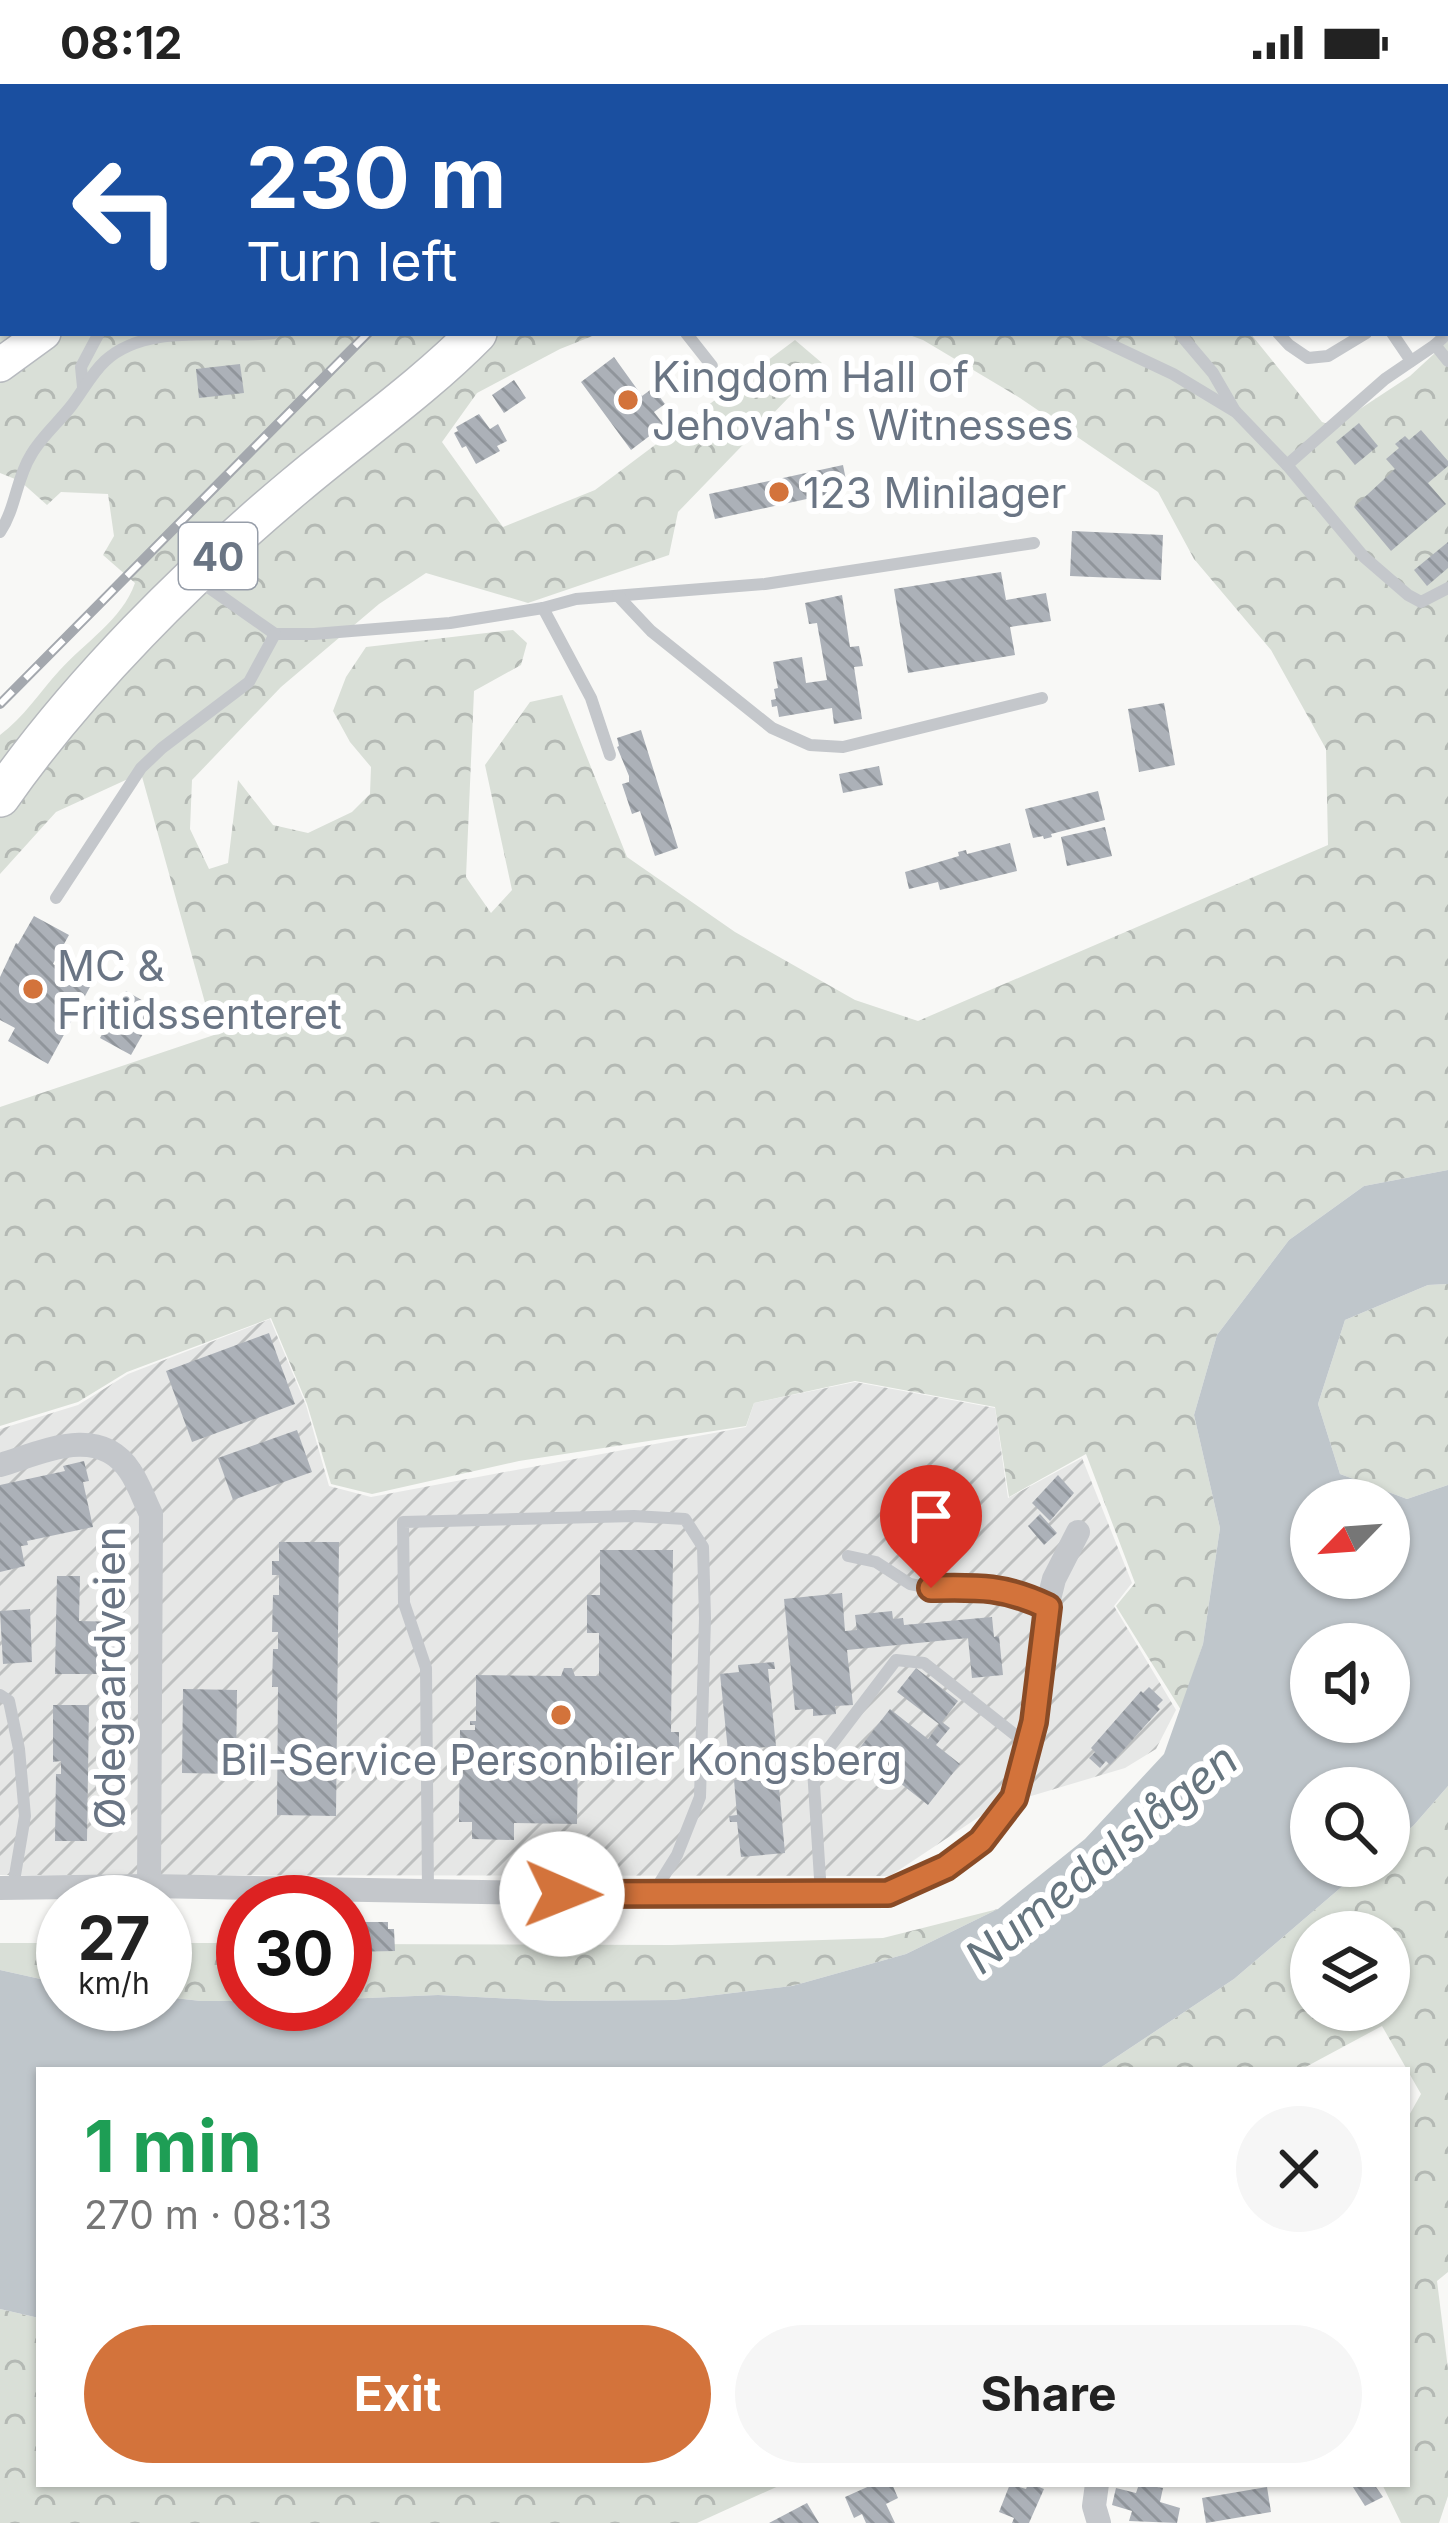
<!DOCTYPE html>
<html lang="en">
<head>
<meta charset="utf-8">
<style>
  body { margin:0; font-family:Inter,sans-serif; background:#f6f6f6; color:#222; height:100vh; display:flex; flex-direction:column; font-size:45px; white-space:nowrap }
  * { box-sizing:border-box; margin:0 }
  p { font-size:39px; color:#767676 }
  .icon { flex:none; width:66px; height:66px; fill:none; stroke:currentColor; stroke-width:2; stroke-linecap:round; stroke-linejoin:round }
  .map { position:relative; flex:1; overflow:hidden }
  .panel { position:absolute; left:36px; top:1983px; width:1374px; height:420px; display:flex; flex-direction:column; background:#fff; border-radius:0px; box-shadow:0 3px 9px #0004 }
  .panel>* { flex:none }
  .hud { position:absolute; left:0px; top:0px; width:1449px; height:252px; box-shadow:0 3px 9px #0004; background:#1a4fa0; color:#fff; overflow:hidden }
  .needle { width:78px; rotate:245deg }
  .fabs { position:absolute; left:1290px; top:1395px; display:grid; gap:24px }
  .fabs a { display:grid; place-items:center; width:120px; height:120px; border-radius:50%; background:#fff; box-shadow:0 3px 9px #0004; font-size:60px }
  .speed { position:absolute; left:36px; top:1791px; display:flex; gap:24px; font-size:60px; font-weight:700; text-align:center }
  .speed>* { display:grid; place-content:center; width:156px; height:156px; border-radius:50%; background:#fff; box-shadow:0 3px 9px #0004; line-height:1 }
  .speed small { font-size:30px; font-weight:400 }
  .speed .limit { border:18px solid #d22; background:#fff; color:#111 }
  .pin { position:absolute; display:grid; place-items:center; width:102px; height:102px; color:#fff; margin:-123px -51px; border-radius:50% 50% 50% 0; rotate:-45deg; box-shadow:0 0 12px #0007 }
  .pin .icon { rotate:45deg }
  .me { position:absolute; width:132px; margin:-66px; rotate:91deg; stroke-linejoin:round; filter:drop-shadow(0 0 9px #0008) }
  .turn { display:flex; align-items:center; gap:42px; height:252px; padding:0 48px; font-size:54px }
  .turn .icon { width:156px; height:156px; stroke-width:2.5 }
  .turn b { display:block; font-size:84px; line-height:102px }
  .round { display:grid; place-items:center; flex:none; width:126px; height:126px; border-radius:63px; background:#f6f6f6 }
  .overview { display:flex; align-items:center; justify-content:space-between; height:204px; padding:0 48px }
  h1 { font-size:72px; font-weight:700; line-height:90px; color:#1e9e55 }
  .action { display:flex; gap:24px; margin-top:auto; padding:24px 48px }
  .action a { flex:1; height:138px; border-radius:72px; background:#d3733b; color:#fff; font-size:48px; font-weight:700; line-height:138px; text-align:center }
  .action a+a { background:#f6f6f6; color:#222 }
  .status { display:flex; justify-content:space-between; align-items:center; height:84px; padding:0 60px; background:#fff; direction:ltr }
  .status svg { height:33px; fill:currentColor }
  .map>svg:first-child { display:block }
</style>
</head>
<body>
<div class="status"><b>08:12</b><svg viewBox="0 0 49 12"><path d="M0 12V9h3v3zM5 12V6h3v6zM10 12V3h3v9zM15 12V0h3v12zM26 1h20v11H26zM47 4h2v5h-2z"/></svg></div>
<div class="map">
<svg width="1448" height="2439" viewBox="0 0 1448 2439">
  <defs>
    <pattern id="industrial-furrows" width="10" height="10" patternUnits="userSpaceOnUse" patternTransform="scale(3)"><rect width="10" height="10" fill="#e6e7e6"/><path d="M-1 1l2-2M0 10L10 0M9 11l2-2" fill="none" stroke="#bec0c0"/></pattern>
    <pattern id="forest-crowns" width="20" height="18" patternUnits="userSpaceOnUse" patternTransform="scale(3)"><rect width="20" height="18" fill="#d9dfd7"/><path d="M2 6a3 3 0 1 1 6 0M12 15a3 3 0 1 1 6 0" fill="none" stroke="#b4b9b4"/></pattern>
    <pattern id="building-back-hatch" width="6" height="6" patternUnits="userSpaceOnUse" patternTransform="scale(3)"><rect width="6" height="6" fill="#acb1b8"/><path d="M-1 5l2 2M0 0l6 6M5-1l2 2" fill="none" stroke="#90959b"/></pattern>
  </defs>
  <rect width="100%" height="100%" fill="#f8f8f6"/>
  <polygon fill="url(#industrial-furrows)" points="270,1235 306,1321 329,1402 371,1413 746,1343 754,1319 855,1298 995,1324 1008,1414 1082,1374 1132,1499 1114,1522 1176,1626 1156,1665 1125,1684 994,1723 890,1792 0,1791 0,1345 78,1321 128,1290"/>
  <g fill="url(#forest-crowns)" fill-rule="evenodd">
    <path d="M3 220V249H600L560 265 477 309 442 358 503 443 595 406 795 256 822 279 678 428 669 471 528 519 426 489 379 520 281 603 192 696 190 745 209 785 228 779 238 696 273 741 308 749 352 728 370 710 371 683 350 658 333 627 346 593 366 563 513 546 527 559 521 581 474 607 466 793 491 829 512 806 485 681 530 618 562 611 627 773 735 848 855 916 918 937 1328 761 1326 665 1271 566 1194 475 1158 408 1020 314 923 256 904 249H1250L1322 338 1334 342 1410 292 1448 257V1086L1364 1102 1289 1156 1217 1251 1194 1331 1220 1444 1203 1560 1181 1626 1116 1522 1135 1499 1086 1370 1009 1413 995 1323 855 1297 754 1319 746 1342 519 1377 372 1410 331 1400 307 1320 271 1234 127 1288 78 1318 0 1342V1023L214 951 141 689 56 728 0 790V651C24 633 39 609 59 587 85 558 122 536 135 499L103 471 114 452 108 410 61 408 47 421 20 397 0 389V223Z"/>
    <polygon points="1448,1200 1448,1401 1407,1415 1340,1390 1318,1320 1345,1236 1428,1201"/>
    <path d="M1448 1702V2188L1437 2197 1448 2285V2412L1439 2439H1401L1382 2400H1407V2035L1421 2010 1382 1942 1300 1986H1097L1234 1895 1366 1782H1389V1762L1414 1741ZM1311 1848H1389V1926H1311Z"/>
    <polygon points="998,1825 906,1870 792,1902 674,1916 556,1917 438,1911 345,1915 345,1860 672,1861 883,1854"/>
    <polygon points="0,1859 63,1859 63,1900 0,1886"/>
    <polygon points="165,1859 243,1859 243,1917 201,1917 165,1913"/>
    <polygon points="0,2225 39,2234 39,2400 783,2400 697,2439 0,2439"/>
  </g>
  <path fill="#bfc6cb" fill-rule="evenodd" d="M1448 1086V1200L1428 1201 1345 1236 1318 1320 1340 1390 1407 1415 1448 1401V1702L1414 1741 1389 1762V1704H1311V1782H1366L1234 1895 1097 1986H39V2234L0 2225V1886L63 1900V1920H165V1913L201 1917H243V1920H345V1915L438 1911 556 1917 674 1916 792 1902 906 1870 998 1825 1085 1755 1164 1670 1203 1560 1220 1444 1194 1331 1217 1251 1289 1156 1364 1102ZM1311 1416H1389V1494H1311ZM1311 1560H1389V1638H1311Z"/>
  <g fill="url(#building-back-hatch)">
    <polygon points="614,273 642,312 653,304 665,320 654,328 664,341 631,366 581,298"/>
    <polygon points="240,280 244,309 199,314 196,285"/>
    <polygon points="514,296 526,314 504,329 492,311"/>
    <polygon points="479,330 490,345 498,340 507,357 497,362 500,367 476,380 466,362 462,364 454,349 458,347 456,343"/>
    <polygon points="1359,339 1378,362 1355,381 1336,358"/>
    <polygon points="1421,346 1448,377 1448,382 1428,399 1446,420 1391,467 1354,423 1395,385 1386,375 1399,364 1395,360 1405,352 1409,356"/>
    <polygon points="843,381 848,406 715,435 709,410"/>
    <polygon points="1072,447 1163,451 1161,496 1070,492"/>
    <polygon points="1448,458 1448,484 1427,502 1414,486"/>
    <polygon points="1001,488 1006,516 1046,509 1051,537 1010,543 1015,571 908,589 894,505"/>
    <polygon points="842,511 850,563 859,562 863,582 854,583 862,635 834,640 832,624 779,633 777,622 772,623 771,616 776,615 774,605 778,604 773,578 802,573 806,599 827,596 817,539 809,540 805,519"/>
    <polygon points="1164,619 1175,681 1139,688 1128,625"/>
    <polygon points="641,646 678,764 655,772 640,727 632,730 622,700 629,698 629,692 617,663 619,662 617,654"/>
    <polygon points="879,682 883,701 843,709 839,690"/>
    <polygon points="1098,707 1105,736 1051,750 1052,753 1044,755 1043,752 1033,754 1025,725"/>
    <polygon points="1105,743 1112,772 1067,782 1061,753"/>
    <polygon points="1010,759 1017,787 940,806 938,798 909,805 905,788 959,772 958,768 966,766 967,770"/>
    <polygon points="34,832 69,851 53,880 91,901 48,980 8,957 15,944 0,936 0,893 16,859 18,860"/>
    <polygon points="126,907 157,925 131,971 100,954"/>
    <polygon points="269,1249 295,1320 192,1358 166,1287"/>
    <polygon points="297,1346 312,1388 233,1416 218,1374"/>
    <polygon points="84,1377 89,1397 83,1398 93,1443 27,1457 28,1461 21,1462 25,1482 0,1488 0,1401 65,1387 63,1382"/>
    <polygon points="1058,1391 1074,1409 1050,1437 1032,1419"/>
    <polygon points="1040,1430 1057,1449 1044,1461 1028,1442"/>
    <polygon points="279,1458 339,1458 336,1732 277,1731 278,1603 272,1603 273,1565 278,1565 278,1548 272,1548 273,1511 279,1511 279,1491 272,1491 272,1477 279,1477"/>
    <polygon points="600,1466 673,1466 671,1648 679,1648 679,1666 578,1667 577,1740 514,1739 514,1756 472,1755 472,1738 459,1738 460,1646 475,1646 475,1641 470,1641 470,1637 476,1637 476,1591 561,1592 564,1584 572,1584 575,1592 599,1592 599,1549 587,1549 587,1511 600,1511"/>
    <polygon points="57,1492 80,1492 79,1537 122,1538 119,1587 122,1587 122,1599 100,1599 100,1590 55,1590"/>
    <polygon points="842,1509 845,1547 857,1546 855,1531 892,1527 893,1535 903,1534 904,1541 992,1533 994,1553 999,1552 1003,1591 972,1594 968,1554 847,1566 853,1621 835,1622 836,1630 813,1632 813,1625 795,1626 784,1515"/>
    <polygon points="30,1525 32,1578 3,1580 0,1527"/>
    <polygon points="774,1578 775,1585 768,1585 776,1662 728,1667 720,1590 739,1588 738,1581"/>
    <polygon points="916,1584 958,1617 942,1638 950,1644 936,1661 960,1680 928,1721 858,1666 890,1625 928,1655 939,1640 897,1608"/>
    <polygon points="1149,1603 1163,1616 1157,1622 1160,1625 1110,1681 1106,1677 1100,1684 1089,1674 1095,1668 1091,1664 1141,1607 1143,1609"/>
    <polygon points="183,1605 237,1606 236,1690 182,1689"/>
    <polygon points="53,1621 89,1621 87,1757 55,1757 56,1690 61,1690 61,1677 53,1678"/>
    <polygon points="778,1692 785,1769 741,1773 737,1738 730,1738 729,1732 737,1731 734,1696"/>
    <polygon points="345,1838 388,1838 388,1845 394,1845 395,1867 345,1868"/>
    <polygon points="874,2400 892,2400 898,2414 886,2420 895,2439 866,2439 862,2430 854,2434 845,2413"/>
    <polygon points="1010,2400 1026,2405 1028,2400 1032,2400 1044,2405 1029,2439 1012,2439 1014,2434 999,2428"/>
    <polygon points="1139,2400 1163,2404 1160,2418 1180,2424 1177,2439 1129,2437 1132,2427 1112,2421 1116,2404 1136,2409"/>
    <polygon points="1351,2400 1374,2400 1383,2413 1365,2422"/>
    <polygon points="1267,2403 1271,2428 1206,2439 1202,2414"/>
    <polygon points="807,2419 819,2439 769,2439"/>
  </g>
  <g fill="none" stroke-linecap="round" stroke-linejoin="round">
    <g stroke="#b7babf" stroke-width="36">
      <g id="secondary">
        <polyline points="410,0 424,3"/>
        <polyline points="297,3 299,0"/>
        <polyline points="326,3 332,0"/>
        <polyline points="0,281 44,249"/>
      </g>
    </g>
    <g stroke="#b6b9bd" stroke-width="42">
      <g id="primary">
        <polyline points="727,3 729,0"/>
        <path d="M0 713C79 600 190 490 295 402 354 352 423 304 477 249"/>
      </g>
    </g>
    <g stroke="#c4c7cb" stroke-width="12">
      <polyline points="816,0 821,3"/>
      <polyline points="1066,0 1069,3"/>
      <polyline points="1330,0 1331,3"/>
      <polyline points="778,3 781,0"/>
      <polyline points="1446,202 1448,204"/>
      <polyline points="686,249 712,282"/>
      <polyline points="1086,249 1173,290 1236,328 1287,381 1364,473 1408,511 1421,518 1448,504"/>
      <polyline points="1179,249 1213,289 1235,327"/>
      <polyline points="1278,249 1289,261 1308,274 1328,272 1366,249"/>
      <polyline points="1392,249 1411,277"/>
      <polyline points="1435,261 1448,249"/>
      <polyline points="83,303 81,283 99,249"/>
      <polyline points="1287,381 1385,295 1435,261 1448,277"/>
      <path d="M0 448C16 424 16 395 31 371 41 353 59 338 72 321 83 307 91 290 105 277 147 238 221 255 274 249"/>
      <polyline points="201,498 275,550 314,550 450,539 543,524 576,515 765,500 1034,459"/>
      <polyline points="618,512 651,547 772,644 810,661 843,663 1042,614"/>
      <polyline points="543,524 591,614 610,671"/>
      <polyline points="56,814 141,684 162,664 249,598 275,550"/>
      <polyline points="848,1472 876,1478 910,1500 931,1504 986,1503 1020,1509 1047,1523"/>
      <polyline points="0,1611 9,1617 19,1665 25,1732 13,1803"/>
      <polyline points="428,1807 426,1584 404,1519 403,1438 634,1432 685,1435 703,1463 705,1534 700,1713 677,1771 652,1811"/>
      <polyline points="821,1810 813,1685 896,1576 924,1579 1028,1661"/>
    </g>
    <g stroke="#c4c7cb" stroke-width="24">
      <polyline points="84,3 85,0"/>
      <polyline points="0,99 3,97"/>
      <path d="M0 1381C43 1368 99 1340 130 1387 139 1400 144 1416 151 1430L149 1802"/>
      <polyline points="0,1804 149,1802 652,1811 888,1809 946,1783 981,1757 1014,1714 1034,1638 1047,1523 1054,1495 1078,1448"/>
      <polyline points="1097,2400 1094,2422 1099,2439"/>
    </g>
    <use href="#secondary" stroke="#fff" stroke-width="33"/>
    <use href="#primary" stroke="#fff" stroke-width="39"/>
    <g stroke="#a4a8ae" stroke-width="10">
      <g id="rail">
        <polyline points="612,3 615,0"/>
        <polyline points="0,620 368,249"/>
      </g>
    </g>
    <use href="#rail" stroke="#fff" stroke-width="6" stroke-dasharray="18" stroke-linecap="butt"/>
  </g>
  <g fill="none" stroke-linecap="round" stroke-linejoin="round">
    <g stroke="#894b26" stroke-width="30">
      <path id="route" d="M562 1810 888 1809 946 1783 981 1757 1014 1714 1034 1638 1048 1523C1004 1502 978 1503 931 1504"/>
    </g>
    <use href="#route" stroke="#d3733b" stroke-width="21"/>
  </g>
  <g fill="#d3733b" stroke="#fff" stroke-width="4.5">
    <circle cx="628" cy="316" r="12"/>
    <circle cx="779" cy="408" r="12"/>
    <circle cx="33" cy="905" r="12"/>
    <circle cx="561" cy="1631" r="12"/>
  </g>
  <g text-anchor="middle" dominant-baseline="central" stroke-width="12" stroke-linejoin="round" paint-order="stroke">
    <rect fill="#fff" stroke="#979ea9" stroke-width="3" x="179" y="439" width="78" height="66" rx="9"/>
    <g font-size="39" font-weight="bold" fill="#6a7584">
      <text x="218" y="472">40</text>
    </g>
    <g font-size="42" fill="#6a7584" stroke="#fff" text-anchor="start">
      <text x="652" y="292">Kingdom Hall of<tspan x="652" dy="48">Jehovah's Witnesses</tspan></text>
      <text x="803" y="408">123 Minilager</text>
      <text x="57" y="881">MC &amp;<tspan x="57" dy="48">Fritidssenteret</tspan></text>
      <text x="561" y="1675" text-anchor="middle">Bil-Service Personbiler Kongsberg</text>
    </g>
    <g font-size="42" fill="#6a7584" stroke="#fff">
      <text transform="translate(109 1594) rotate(-90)">Ødegaardveien</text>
    </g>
    <g font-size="45" font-style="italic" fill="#66757f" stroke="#fff">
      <text transform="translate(1101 1774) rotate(-39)">Numedalslågen</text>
    </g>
  </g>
</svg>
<div class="fabs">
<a><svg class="needle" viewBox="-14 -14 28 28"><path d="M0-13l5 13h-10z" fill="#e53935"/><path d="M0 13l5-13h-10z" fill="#767676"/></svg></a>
<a><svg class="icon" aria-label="sound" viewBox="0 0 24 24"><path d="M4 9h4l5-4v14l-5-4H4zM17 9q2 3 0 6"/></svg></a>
<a><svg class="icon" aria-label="search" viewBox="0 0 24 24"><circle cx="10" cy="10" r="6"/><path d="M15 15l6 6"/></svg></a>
<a><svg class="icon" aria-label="layers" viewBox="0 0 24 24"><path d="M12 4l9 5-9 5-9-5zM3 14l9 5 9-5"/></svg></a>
</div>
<div class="speed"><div>27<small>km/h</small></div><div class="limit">30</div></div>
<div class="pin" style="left:931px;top:1504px;background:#d93025"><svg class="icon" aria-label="arrive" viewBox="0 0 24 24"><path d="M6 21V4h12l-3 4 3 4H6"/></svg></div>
<svg class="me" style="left:562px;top:1810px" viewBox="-20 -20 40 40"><circle r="19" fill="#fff"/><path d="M0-13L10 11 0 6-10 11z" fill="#d3733b"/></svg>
<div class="hud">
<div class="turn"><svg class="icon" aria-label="left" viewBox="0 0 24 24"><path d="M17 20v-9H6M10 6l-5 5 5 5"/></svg><div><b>230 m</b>Turn left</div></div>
</div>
<section class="panel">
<div class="overview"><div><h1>1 min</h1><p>270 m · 08:13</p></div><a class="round"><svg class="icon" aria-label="close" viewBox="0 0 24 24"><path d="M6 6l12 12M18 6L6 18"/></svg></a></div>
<div class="action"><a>Exit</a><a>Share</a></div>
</section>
</div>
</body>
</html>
